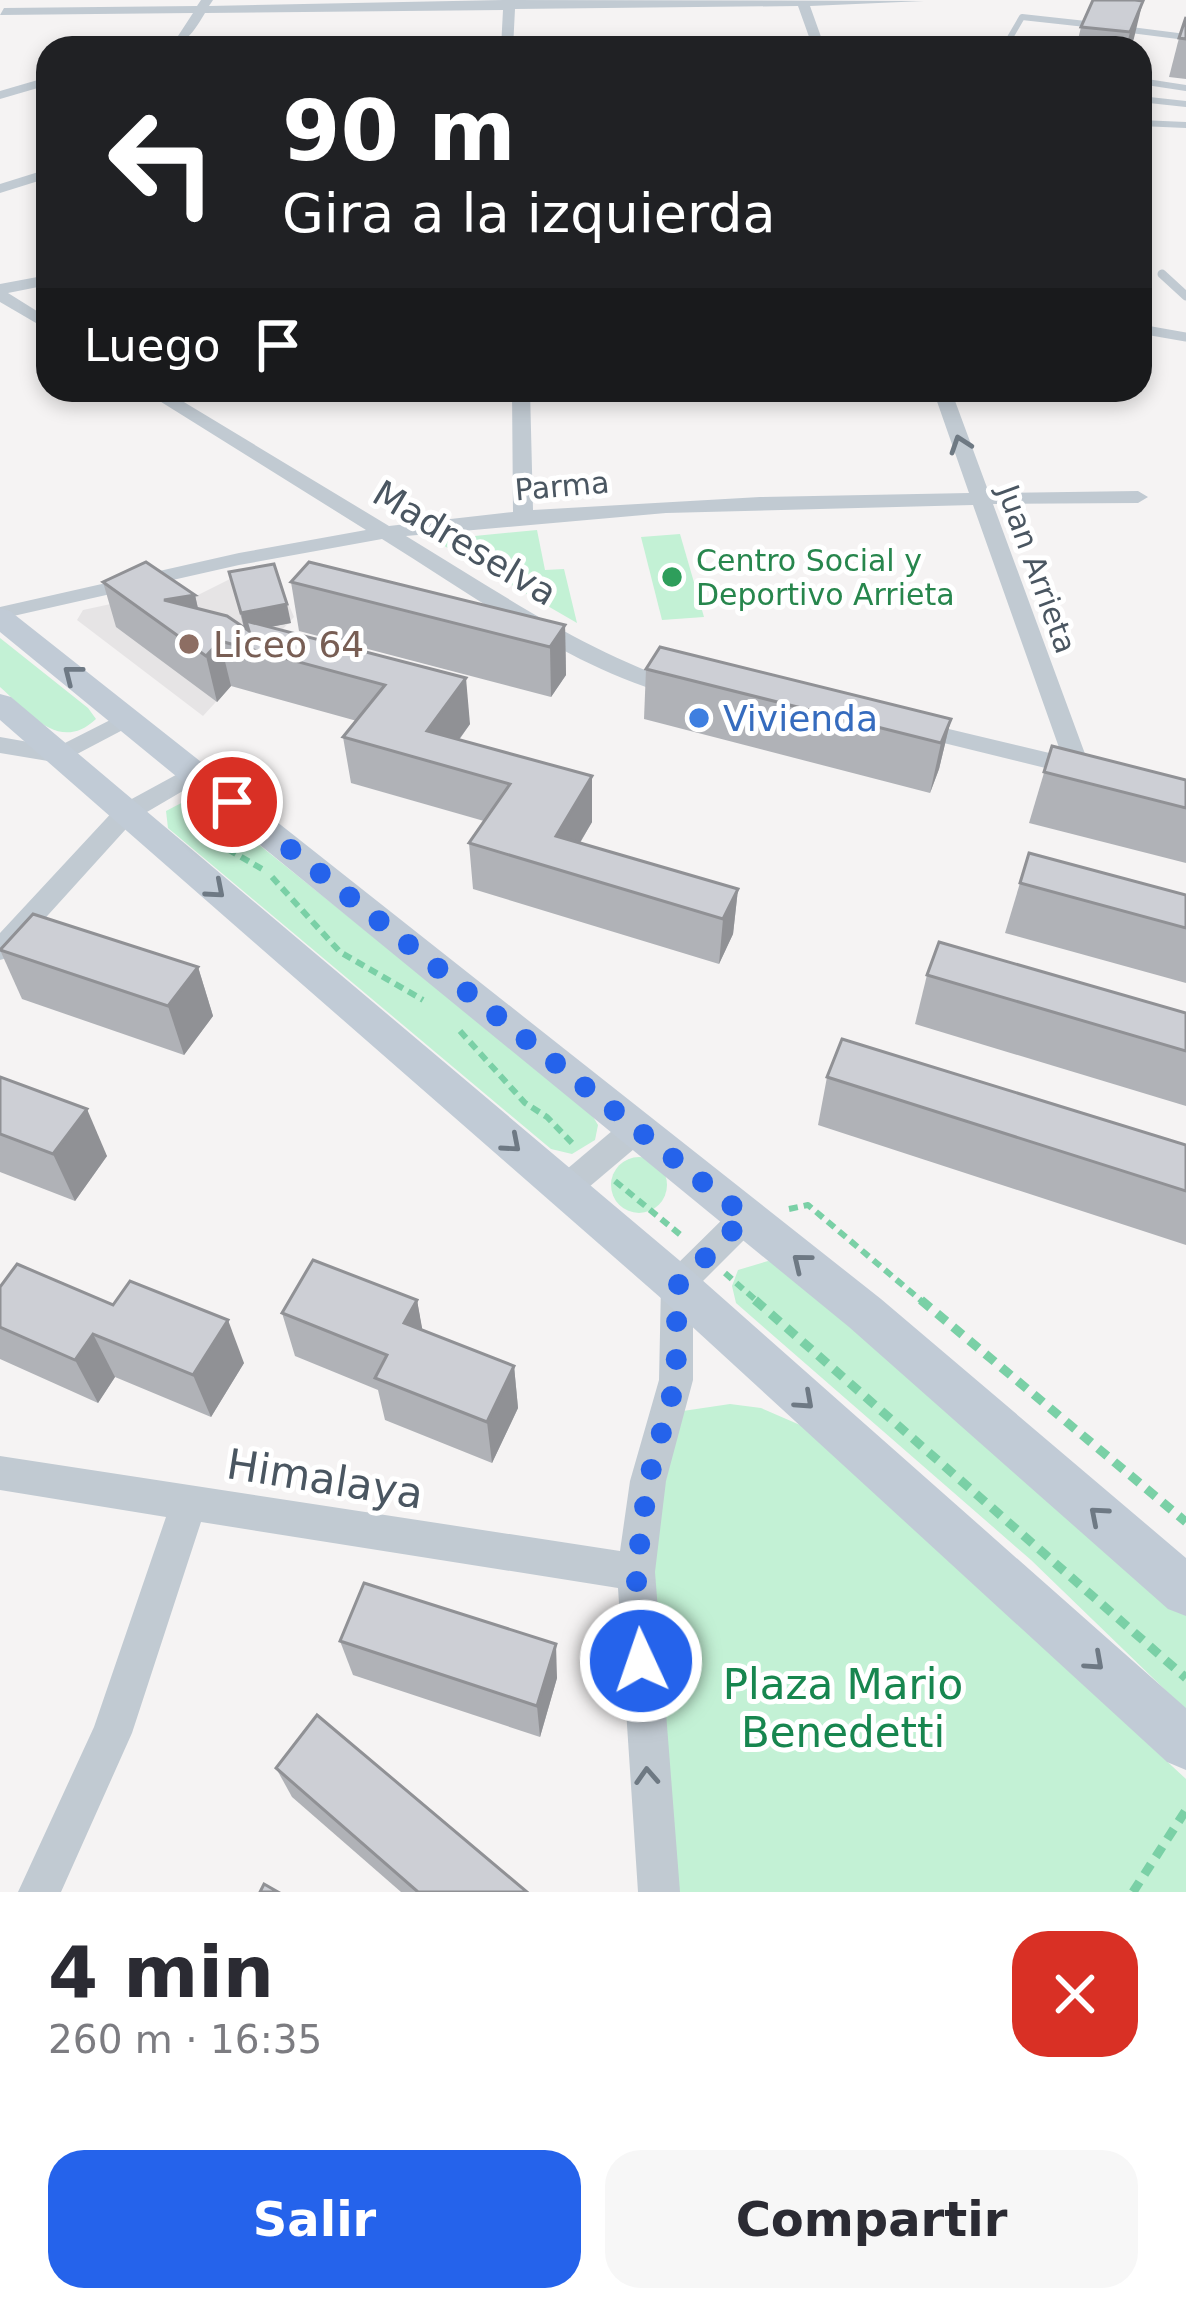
<!DOCTYPE html>
<html lang="es">
<head>
<meta charset="utf-8">
<style>
  body { margin:0; font-family:"DejaVu Sans",sans-serif; background:#f7f7f7; color:#2b2b33; height:100vh; display:flex; flex-direction:column; font-size:45px; white-space:nowrap }
  * { box-sizing:border-box; margin:0 }
  p { font-size:39px; color:#7c7c81 }
  .icon { flex:none; width:66px; height:66px; fill:none; stroke:currentColor; stroke-width:2; stroke-linecap:round; stroke-linejoin:round }
  .map { position:relative; height:1892px; overflow:hidden }
  .details { display:flex; flex-direction:column; background:#fff; flex:1 }
  .details>* { flex:none }
  .guide { position:absolute; left:36px; top:36px; width:1116px; height:366px; border-radius:36px; box-shadow:0 6px 18px #0003; background:#202124; color:#fff; overflow:hidden }
  .pin { position:absolute; display:grid; place-items:center; width:102px; height:102px; color:#fff; margin:-51px; border:6px solid #fff; border-radius:50%; box-shadow:0 3px 12px #0007 }
  .me { position:absolute; width:132px; margin:-66px; rotate:357deg; stroke-linejoin:round; filter:drop-shadow(0 0 9px #0008) }
  .turn { display:flex; align-items:center; gap:42px; height:252px; padding:0 48px; font-size:54px }
  .turn .icon { width:156px; height:156px; stroke-width:2.5 }
  .turn b { display:block; font-size:84px; line-height:102px }
  .then { display:flex; align-items:center; height:114px; padding:0 48px; background:#0003; gap:24px; font-size:45px }
  .round { display:grid; place-items:center; flex:none; width:126px; height:126px; border-radius:36px; background:#f7f7f7 }
  .summary { display:flex; align-items:center; justify-content:space-between; height:204px; padding:0 48px }
  h1 { font-size:72px; font-weight:700; line-height:90px }
  .button { display:flex; gap:24px; margin-top:auto; padding:24px 48px }
  .button a { flex:1; height:138px; border-radius:36px; background:#2563eb; color:#fff; font-size:48px; font-weight:700; line-height:138px; text-align:center }
  .button a+a { background:#f7f7f7; color:#2b2b33 }
  .map>svg:first-child { display:block }
</style>
</head>
<body>
<div class="map">
<svg width="1186" height="1892" viewBox="0 0 1186 1892">
  <rect width="100%" height="100%" fill="#f5f3f3"/>
  <polygon fill="#e6e4e5" points="274,570 294,617 203,716 77,620 83,610 157,594 174,607 232,578"/>
  <g fill="#c3f1d5">
    <polygon points="537,530 545,570 564,569 577,623 434,540"/>
    <polygon points="680,534 704,617 662,620 641,537"/>
    <path d="M0 638 88 708 96 719C59 754 29 712 0 687Z"/>
    <polygon points="189,799 207,803 589,1110 598,1125 595,1140 572,1154 551,1149 168,828 166,811"/>
    <circle cx="639" cy="1185" r="28"/>
    <polygon points="768,1261 778,1264 1186,1615 1186,1710 1031,1560 736,1303 732,1286 738,1270"/>
    <polygon points="730,1404 761,1408 807,1428 1186,1779 1186,1892 678,1892 654,1574 660,1503 683,1411"/>
  </g>
  <g fill="none" stroke-linecap="round" stroke-linejoin="round">
    <polyline stroke="#7ad0a6" stroke-width="4.5" stroke-dasharray="6 4.5" stroke-linecap="butt" points="195,830 220,845"/>
    <g stroke="#7ad0a6" stroke-width="6" stroke-dasharray="9 6" stroke-linecap="butt">
      <polyline points="215,842 262,869"/>
      <polyline points="272,877 340,952 423,1000"/>
      <polyline points="460,1031 525,1103 547,1117 573,1144"/>
      <polyline points="615,1181 683,1237"/>
      <polyline points="789,1209 808,1205 924,1303"/>
      <polyline points="725,1273 759,1303"/>
    </g>
    <g stroke="#7ad0a6" stroke-width="9" stroke-dasharray="12 9" stroke-linecap="butt">
      <polyline points="755,1300 1186,1678"/>
      <polyline points="921,1300 1186,1522"/>
      <polyline points="1133,1892 1186,1810"/>
    </g>
    <g stroke="#c1cad2" stroke-width="6">
      <polyline points="1123,29 1186,37"/>
      <polyline points="1004,48 1022,17 1095,25"/>
      <polyline points="1140,81 1186,88"/>
      <polyline points="1140,99 1186,104"/>
      <polyline points="1140,123 1186,125"/>
      <polyline points="1140,132 1140,137"/>
    </g>
    <g stroke="#c1cad2" stroke-width="9">
      <polyline points="1162,274 1186,296"/>
      <polyline points="1140,329 1186,337"/>
    </g>
    <g fill="#c1cad2" fill-rule="evenodd">
      <path d="M201 0H213L209 6 503 0 924 1 810 6 825 48H813L798 6 515 9 513 48H501L503 10 205 13C190 38 183 48 153 48L178 36 193 13 0 15 4 8 197 6Z"/>
      <polygon points="48,77 48,85 0,99 0,91"/>
      <polygon points="48,169 48,178 0,193 0,184"/>
      <polygon points="48,275 48,285 8,293 48,318 48,330 0,302 0,284"/>
      <path d="M142 390H164L389 526 513 512 512 390H530L533 510 760 497 969 493 933 390H951L989 493 1138 491 1148 497 1138 503 993 504 1088 762 1096 769 1093 775 1078 776 903 733 899 728 911 720 1062 756 973 505 666 513 406 536C497 591 585 652 686 685V695L678 697C570 668 476 597 382 539L239 565 0 619V607L239 553 366 530Z"/>
      <polygon points="128,711 136,713 140,718 136,723 60,763 0,753 0,737 57,747"/>
      <polygon points="196,764 205,766 208,772 205,778 135,819 10,957 0,960 0,933 117,807"/>
      <polygon points="636,1117 647,1120 651,1129 647,1138 576,1198 565,1202 554,1198 550,1189 554,1180 625,1120"/>
      <polygon points="746,1203 757,1207 762,1217 757,1227 693,1291 693,1380 666,1481 655,1572 680,1892 638,1892 618,1588 201,1522 132,1733 61,1892 18,1892 94,1727 166,1517 0,1490 0,1456 620,1551 630,1481 659,1380 661,1285 666,1275 735,1207"/>
    </g>
    <g fill="#c1cbd6" fill-rule="evenodd">
      <polygon points="0,608 10,611 881,1299 1186,1558 1186,1616 1168,1609 849,1327 0,632"/>
      <polygon points="0,694 11,697 692,1271 1186,1708 1186,1770 1167,1762 662,1299 0,720"/>
    </g>
  </g>
  <g fill="#b0b2b7">
    <polygon points="1135,0 1134,38 1130,48 1076,48 1081,27"/>
    <polygon points="1186,17 1186,79 1169,77 1179,38"/>
    <polygon points="229,572 291,623 269,627 470,724 459,740 592,776 592,822 580,843 738,889 733,934 719,964 473,889 469,843 484,821 351,783 343,737 357,721 231,686 217,702 116,627 103,582 195,595 198,609 244,628"/>
    <polygon points="291,582 565,625 566,675 551,697 299,631"/>
    <polygon points="646,669 951,719 939,769 930,793 644,719"/>
    <polygon points="1052,746 1186,780 1186,863 1029,823"/>
    <polygon points="1029,853 1186,895 1186,983 1005,933"/>
    <polygon points="0,950 198,967 213,1016 184,1055 22,999"/>
    <polygon points="927,975 1186,1013 1186,1106 915,1024"/>
    <polygon points="0,1077 107,1156 75,1201 0,1172"/>
    <polygon points="827,1077 1186,1145 1186,1245 818,1125"/>
    <polygon points="0,1287 244,1363 211,1417 115,1377 98,1403 0,1359"/>
    <polygon points="417,1300 422,1330 514,1366 518,1408 492,1463 385,1420 378,1390 295,1356 282,1313"/>
    <polygon points="340,1641 557,1678 540,1737 353,1675"/>
    <polygon points="276,1768 527,1892 401,1892 292,1797"/>
  </g>
  <g fill="#909195">
    <polygon points="1143,1 1134,38 1130,48 1126,48 1130,32"/>
    <polygon points="195,595 205,640 164,600"/>
    <polygon points="287,604 291,623 245,632 241,613"/>
    <polygon points="565,625 566,675 551,697 550,647"/>
    <polygon points="220,641 231,686 217,702 206,656"/>
    <polygon points="466,678 470,724 441,764 427,731"/>
    <polygon points="951,719 939,769 930,793 941,743"/>
    <polygon points="592,776 592,822 563,871 556,836"/>
    <polygon points="738,889 733,934 719,964 723,919"/>
    <polygon points="198,967 213,1016 184,1055 168,1006"/>
    <polygon points="87,1109 107,1156 75,1201 53,1154"/>
    <polygon points="417,1300 425,1344 404,1323"/>
    <polygon points="228,1320 244,1363 211,1417 193,1375"/>
    <polygon points="93,1334 115,1377 98,1403 75,1360"/>
    <polygon points="514,1366 518,1408 492,1463 487,1422"/>
    <polygon points="556,1644 557,1678 540,1737 537,1706"/>
  </g>
  <g fill="#cdcfd5" stroke="#909195" stroke-width="3">
    <polygon points="1093,0 1135,0 1143,1 1130,32 1081,27"/>
    <polygon points="1186,17 1186,39 1179,38"/>
    <polygon points="146,562 195,595 164,600 227,616 249,631 246,621 466,678 427,731 592,776 556,836 738,889 723,919 469,843 510,784 343,737 385,685 220,641 206,656 103,582"/>
    <polygon points="309,562 565,625 550,647 291,582"/>
    <polygon points="274,564 287,604 241,613 229,572"/>
    <polygon points="660,647 951,719 941,743 646,669"/>
    <polygon points="1052,746 1186,780 1186,808 1044,772"/>
    <polygon points="1029,853 1186,895 1186,928 1020,883"/>
    <polygon points="33,914 198,967 168,1006 0,950"/>
    <polygon points="939,942 1186,1013 1186,1051 927,975"/>
    <polygon points="842,1039 1186,1145 1186,1191 827,1077"/>
    <polygon points="0,1077 87,1109 53,1154 0,1134"/>
    <polygon points="313,1260 417,1300 404,1323 514,1366 487,1422 375,1378 387,1355 282,1313"/>
    <polygon points="17,1264 113,1305 130,1281 228,1320 193,1375 93,1334 75,1360 0,1327 0,1287"/>
    <polygon points="364,1583 556,1644 537,1706 340,1641"/>
    <polygon points="317,1715 527,1892 418,1892 276,1768"/>
    <polygon points="264,1884 278,1892 260,1892"/>
  </g>
  <defs><path id="oneway-chevron" d="M-2-3.5L2.5 0L-2 3.5" fill="none" stroke-width="1.6" stroke-linecap="round" stroke-linejoin="round" transform="scale(3)"/></defs>
  <g stroke="#6e7983">
    <use href="#oneway-chevron" transform="translate(960 444) rotate(-109)"/>
    <use href="#oneway-chevron" transform="translate(647 1776) rotate(-93)"/>
  </g>
  <g stroke="#6e7984">
    <use href="#oneway-chevron" transform="translate(72 674) rotate(-142)"/>
    <use href="#oneway-chevron" transform="translate(216 890) rotate(41)"/>
    <use href="#oneway-chevron" transform="translate(512 1144) rotate(41)"/>
    <use href="#oneway-chevron" transform="translate(801 1262) rotate(-141)"/>
    <use href="#oneway-chevron" transform="translate(805 1401) rotate(42)"/>
    <use href="#oneway-chevron" transform="translate(1098 1515) rotate(-139)"/>
    <use href="#oneway-chevron" transform="translate(1095 1662) rotate(42)"/>
  </g>
  <g fill="none" stroke-linecap="round" stroke-linejoin="round">
    <polyline stroke="#2563eb" stroke-width="21" stroke-dasharray="0 37.8" points="232,802 746,1217 677,1286 676,1380 648,1481 636,1572 641,1661"/>
  </g>
  <circle fill="#2e9e5b" stroke="#fff" stroke-width="4.5" cx="672" cy="577" r="12"/>
  <circle fill="#8d6e63" stroke="#fff" stroke-width="4.5" cx="189" cy="644" r="12"/>
  <circle fill="#3f7fe0" stroke="#fff" stroke-width="4.5" cx="699" cy="718" r="12"/>
  <g text-anchor="middle" dominant-baseline="central" stroke-width="10" stroke-linejoin="round" paint-order="stroke">
    <g font-size="30" fill="#4a5661" stroke="#fff">
      <text transform="translate(562 486) rotate(-5)">Parma</text>
      <text transform="translate(1037 569) rotate(70)">Juan Arrieta</text>
    </g>
    <g font-size="30" fill="#27864d" stroke="#fff" text-anchor="start">
      <text x="696" y="560">Centro Social y<tspan x="696" dy="34">Deportivo Arrieta</tspan></text>
    </g>
    <g font-size="36" fill="#4a5661" stroke="#fff">
      <text transform="translate(465 543) rotate(31)">Madreselva</text>
    </g>
    <g font-size="36" fill="#785e54" stroke="#fff" text-anchor="start">
      <text x="213" y="644">Liceo 64</text>
    </g>
    <g font-size="36" fill="#366cbe" stroke="#fff" text-anchor="start">
      <text x="723" y="718">Vivienda</text>
    </g>
    <g font-size="42" fill="#4a5661" stroke="#fff">
      <text transform="translate(325 1479) rotate(9)">Himalaya</text>
    </g>
    <g font-size="42" fill="#17864f" stroke="#fff">
      <text x="843" y="1684">Plaza Mario<tspan x="843" dy="48">Benedetti</tspan></text>
    </g>
  </g>
</svg>
<div class="pin" style="left:232px;top:802px;background:#d93025"><svg class="icon" aria-label="arrive" viewBox="0 0 24 24"><path d="M6 21V4h12l-3 4 3 4H6"/></svg></div>
<svg class="me" style="left:641px;top:1661px" viewBox="-20 -20 40 40"><circle r="17" fill="#2563eb" stroke="#fff" stroke-width="3"/><path d="M0-11L8 9 0 5-8 9z" fill="#fff"/></svg>
<div class="guide">
<div class="turn"><svg class="icon" aria-label="left" viewBox="0 0 24 24"><path d="M17 20v-9H6M10 6l-5 5 5 5"/></svg><div><b>90 m</b>Gira a la izquierda</div></div>
<div class="then">Luego<svg class="icon" aria-label="arrive" viewBox="0 0 24 24"><path d="M6 21V4h12l-3 4 3 4H6"/></svg></div>
</div>
</div>
<section class="details">
<div class="summary"><div><h1>4 min</h1><p>260 m · 16:35</p></div><a class="round" style="background:#d93025;color:#fff"><svg class="icon" aria-label="close" viewBox="0 0 24 24"><path d="M6 6l12 12M18 6L6 18"/></svg></a></div>
<div class="button"><a>Salir</a><a>Compartir</a></div>
</section>
</body>
</html>
